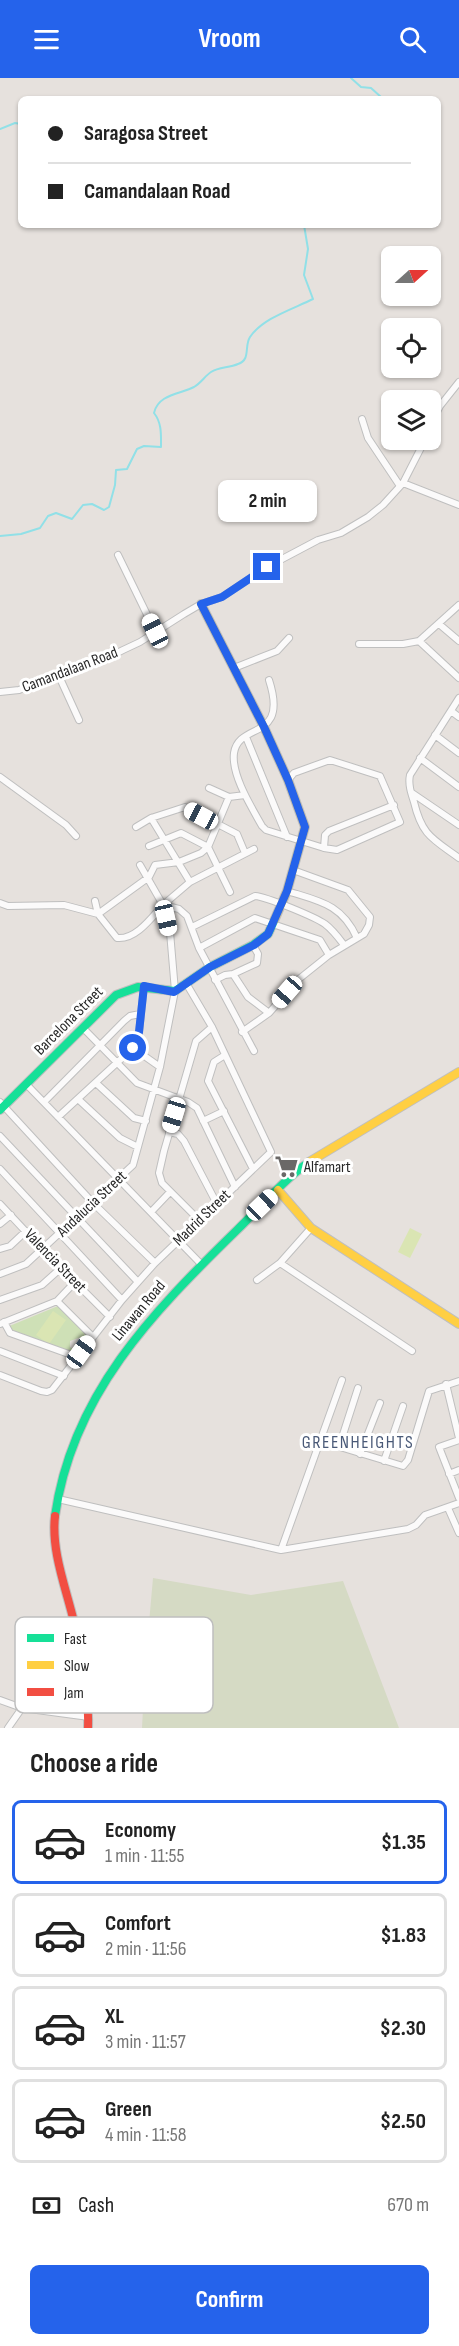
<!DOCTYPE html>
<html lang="en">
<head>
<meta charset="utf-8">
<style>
	body { margin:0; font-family:"Sofia Sans Condensed",sans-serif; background:#f6f6f6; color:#222; height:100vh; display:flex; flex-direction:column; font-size:22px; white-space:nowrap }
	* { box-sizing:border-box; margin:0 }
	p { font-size:20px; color:#767676 }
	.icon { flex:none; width:33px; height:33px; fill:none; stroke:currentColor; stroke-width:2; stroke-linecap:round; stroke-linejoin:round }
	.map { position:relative; height:1650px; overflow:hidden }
	.panel { display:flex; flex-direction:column; background:#fff; flex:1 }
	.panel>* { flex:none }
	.hud { position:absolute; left:18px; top:18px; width:423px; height:132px; border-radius:9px; box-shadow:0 2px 4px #0004; display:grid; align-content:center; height:132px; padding:0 30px; background:#fff }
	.needle { width:39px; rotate:69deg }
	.controls { position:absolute; left:381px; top:168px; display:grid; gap:12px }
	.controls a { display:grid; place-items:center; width:60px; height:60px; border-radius:9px; background:#fff; box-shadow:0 2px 4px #0004; font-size:30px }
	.end { position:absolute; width:27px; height:27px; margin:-14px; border:8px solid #2563eb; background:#fff; box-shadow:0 0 0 3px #fff }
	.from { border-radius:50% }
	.bubble { position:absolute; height:42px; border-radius:9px; background:#fff; box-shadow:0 2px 4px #0004; font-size:20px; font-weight:700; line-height:42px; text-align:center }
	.car { position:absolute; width:18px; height:36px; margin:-18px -9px; border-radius:8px; box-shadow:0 0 4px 2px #0007; background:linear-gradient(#fff 24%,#345 0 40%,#fff 0 76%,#345 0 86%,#fff 0) }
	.hud b { display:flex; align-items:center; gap:21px; height:57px; font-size:22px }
	.hud b+b { border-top:2px solid #e0e0e0 }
	.hud i { width:15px; height:15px; background:#222 }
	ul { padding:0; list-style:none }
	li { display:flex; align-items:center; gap:18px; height:84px; margin:0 12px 9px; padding:0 18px; border:3px solid #e0e0e0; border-radius:9px }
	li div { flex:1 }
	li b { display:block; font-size:22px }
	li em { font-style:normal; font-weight:700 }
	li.on { border-color:#2563eb }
	li>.icon { width:54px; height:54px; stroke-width:1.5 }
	h2 { padding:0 30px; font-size:27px; line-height:72px }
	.pay { display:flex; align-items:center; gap:15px; height:66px; padding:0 30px; font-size:22px }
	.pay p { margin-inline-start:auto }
	.action { display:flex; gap:12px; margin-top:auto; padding:12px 30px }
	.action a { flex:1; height:69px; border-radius:9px; background:#2563eb; color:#fff; font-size:24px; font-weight:700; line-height:69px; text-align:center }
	header { display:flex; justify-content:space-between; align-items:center; height:78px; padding:0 30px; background:#2563eb; color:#fff; font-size:27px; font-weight:700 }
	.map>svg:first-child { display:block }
</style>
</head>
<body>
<header><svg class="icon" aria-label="menu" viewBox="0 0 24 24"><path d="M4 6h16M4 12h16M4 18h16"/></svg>Vroom<svg class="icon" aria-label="search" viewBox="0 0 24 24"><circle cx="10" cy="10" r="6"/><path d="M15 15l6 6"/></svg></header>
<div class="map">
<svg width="459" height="1650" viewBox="0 0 459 1650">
	<rect width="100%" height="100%" fill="#e6e1dd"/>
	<path fill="#cee0b6" d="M58,1228L93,1261L90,1266L81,1259L70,1263V1269L81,1277L15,1256L7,1249Z"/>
	<path fill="#d5dac4" d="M153,1500L251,1517L343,1503L399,1650H142L143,1631L93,1628L91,1609L143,1613Z"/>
	<path fill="#dae5b3" d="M410,1150L422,1156L410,1180L398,1174Z
		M53,1233L66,1242L49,1266L36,1257Z"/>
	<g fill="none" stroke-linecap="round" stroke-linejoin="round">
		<path stroke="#91e0e7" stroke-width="2" d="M351,0L361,9L371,10L381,19L395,21
			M0,51L15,45L21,46
			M0,458L21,456L40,450L48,438L56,435L72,441L83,427L92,426L104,432L109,429L115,407L116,392L127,391L137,371L144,368L161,369C161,357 162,345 154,335C158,316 181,316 194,309C201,305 205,298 211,294C219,289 229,290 238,286C251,282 244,268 250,259C263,240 293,231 313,221L304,197L308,171L304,147"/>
		<defs>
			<path id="street" d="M362,341L368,360L400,408
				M430,348L440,328L459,304
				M403,405L459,427
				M118,477L155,553
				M439,546L459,563
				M419,563L459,600
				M359,566H403L419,563L459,527
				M234,590L277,573L289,560
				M58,596L79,642
				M269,602C289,664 239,643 234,675C231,697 252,730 262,748L266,752L324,770L337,772L400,744L380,698L330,682L294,695L288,702
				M0,614L19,612L58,596L101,583L123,572L140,564L184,536L201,526L222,519L267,489L318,462L341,455L368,439L383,427L403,405L425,362
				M459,620L410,697C408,706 411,715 414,724C422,758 433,761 459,780
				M451,633L459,639
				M435,657L459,675
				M246,659L287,759
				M420,680L459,709
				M0,699L66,747L76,758
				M209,710L229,719
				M412,715L459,747
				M151,740L190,804
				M136,749L151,740L185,729L237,756L245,775
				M149,768L181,755L208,769L230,814
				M324,770L325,757L329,753L394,727
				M287,813C319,823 342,826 357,860
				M95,823L98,836L117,860C136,862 152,839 163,827L179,831L187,838L199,870L254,973
				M0,825L8,828L64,827L98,836L149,799L155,787L179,784L201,775L208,769L229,719L245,717
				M163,827L190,804L254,771
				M192,849L255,818C267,819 315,839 325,846C333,852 338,859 344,867
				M199,870L255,840L320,862L329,877
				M233,896L257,885L258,876L253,867
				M215,902L225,897L233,896L248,919L269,935
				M83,950L137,1005L188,1024L197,1030L235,1109
				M242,954L269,935L299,901L329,877L364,856L369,847L370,839L348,812L293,792
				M133,970L160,989
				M225,977L214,984L208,1003L253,1091
				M96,1005L134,1040L146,1043
				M27,1007L201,1186
				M79,1022L120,1060L138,1069
				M0,1024L93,1125L155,1185
				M44,1024L124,943L130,938L140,936
				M58,1039L133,970L139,955L144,908
				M203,1043L224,1033
				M169,1054L178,1056L184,1063L217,1126
				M0,1058L138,1204
				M0,1091L122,1222
				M0,1126L43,1172L110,1239
				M151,1134L170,1114
				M197,1145V1140L162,1105L159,1095L164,1073L196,963L212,949
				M0,1146L11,1137
				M0,1171L10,1168L26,1153
				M280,1185L412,1273
				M0,1196L26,1186L133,1087L160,989L175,913L170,854L163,827L140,787
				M257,1202L280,1185L311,1150
				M0,1222L42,1207L61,1190
				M57,1223L93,1259
				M4,1244L10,1255L77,1279
				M0,1246L57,1223L75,1204
				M0,1273L64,1298
				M0,1297L41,1313L47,1314L52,1312L122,1222L155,1185L271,1074L212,949L186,905
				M446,1306L459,1360
				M459,1362L439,1369L459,1420
				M320,1363L403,1388L408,1382L429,1313L459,1303
				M339,1369L358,1310
				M360,1376L380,1325
				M384,1383L403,1328
				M449,1396L459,1392
				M58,1421L281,1472L408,1451L416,1447L425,1437L459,1425
				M448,1430L459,1455
				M281,1472L342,1302
				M0,1622L22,1630L89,1639
				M8,1650L22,1630"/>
			<path id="fast" d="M0,1032L116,917L138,909L175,913L210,889L253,867L268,856L274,843
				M55,1438C72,1317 152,1235 236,1153C260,1130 281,1104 309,1084"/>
			<path id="slow" d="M201,526L264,649L288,702L305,749L287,813L274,843
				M309,1084L459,994
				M278,1112L311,1150L459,1246"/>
			<path id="jam" d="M55,1438C51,1473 66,1510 74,1544C84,1579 89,1613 88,1650"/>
		</defs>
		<use href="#street" stroke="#bfbfbf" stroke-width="8"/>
		<use href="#fast" stroke="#bfbfbf" stroke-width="10"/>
		<use href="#slow" stroke="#bfbfbf" stroke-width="10"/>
		<use href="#jam" stroke="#bfbfbf" stroke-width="10"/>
		<use href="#street" stroke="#fbfafa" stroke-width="6"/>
		<use href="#fast" stroke="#16e098" stroke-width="8"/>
		<use href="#slow" stroke="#ffcf43" stroke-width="8"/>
		<use href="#jam" stroke="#f24e42" stroke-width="8"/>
	</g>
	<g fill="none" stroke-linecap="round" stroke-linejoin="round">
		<path stroke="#2563eb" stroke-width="8" d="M133,970L139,954L144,908L174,914L210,889L254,867L268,856L287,813L305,749L288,702L264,649L201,526L222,519L267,489"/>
	</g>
	<defs>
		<symbol id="supermarket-bare" viewBox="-9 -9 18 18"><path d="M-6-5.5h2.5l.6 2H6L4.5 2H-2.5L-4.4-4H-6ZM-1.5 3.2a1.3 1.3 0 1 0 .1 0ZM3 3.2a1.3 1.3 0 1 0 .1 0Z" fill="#6a6867" stroke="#fff" stroke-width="2.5" paint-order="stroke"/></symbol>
	</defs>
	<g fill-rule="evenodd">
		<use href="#supermarket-bare" x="270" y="1072" width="33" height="33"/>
	</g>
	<g text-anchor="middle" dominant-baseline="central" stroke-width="6" stroke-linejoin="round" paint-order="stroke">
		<g font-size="16" fill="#272727" stroke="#fff">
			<text transform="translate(70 592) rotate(-21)">Camandalaan Road</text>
			<text transform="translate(69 943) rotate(-45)">Barcelona Street</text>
			<text transform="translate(92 1126) rotate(-43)">Andalucia Street</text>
			<text transform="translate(202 1140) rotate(-44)">Madrid Street</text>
			<text transform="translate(55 1183) rotate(46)">Valencia Street</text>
			<text transform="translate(139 1233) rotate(-50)">Linawan Road</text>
		</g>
		<g font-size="16" fill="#272727" stroke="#fff" text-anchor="start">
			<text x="304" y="1089">Alfamart</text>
		</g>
		<g font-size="18" letter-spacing="1.5" fill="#495977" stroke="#fff">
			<text x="358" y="1364">GREENHEIGHTS</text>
		</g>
	</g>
	<rect x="15" y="1539" width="198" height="96" rx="9" fill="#fff" stroke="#bebebe" stroke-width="1.5"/>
	<rect x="27" y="1556" width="27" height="8" fill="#16e098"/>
	<rect x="27" y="1583" width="27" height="8" fill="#ffcf43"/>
	<rect x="27" y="1610" width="27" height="8" fill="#f24e42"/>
	<g font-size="16" fill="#272727">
		<text x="64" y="1566">Fast</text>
		<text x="64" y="1593">Slow</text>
		<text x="64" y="1620">Jam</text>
	</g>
</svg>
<div class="controls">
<a><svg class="needle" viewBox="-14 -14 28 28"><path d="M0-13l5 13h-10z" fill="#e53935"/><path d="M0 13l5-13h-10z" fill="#767676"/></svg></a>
<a><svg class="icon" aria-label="locate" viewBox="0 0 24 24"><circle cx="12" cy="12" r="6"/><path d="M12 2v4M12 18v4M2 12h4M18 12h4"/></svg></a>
<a><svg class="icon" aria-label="layers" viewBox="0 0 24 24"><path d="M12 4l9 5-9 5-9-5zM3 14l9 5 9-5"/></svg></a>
</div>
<i class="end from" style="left:133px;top:970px"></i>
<i class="end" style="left:267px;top:489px"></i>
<div class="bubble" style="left:218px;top:402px;width:99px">2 min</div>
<i class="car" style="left:155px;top:553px;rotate:334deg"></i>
<i class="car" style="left:201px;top:738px;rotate:298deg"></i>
<i class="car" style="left:166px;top:840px;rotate:167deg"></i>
<i class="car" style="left:287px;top:914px;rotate:221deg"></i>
<i class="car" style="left:174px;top:1037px;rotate:197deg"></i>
<i class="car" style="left:262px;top:1127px;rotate:46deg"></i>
<i class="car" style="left:81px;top:1274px;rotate:36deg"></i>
<div class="hud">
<b><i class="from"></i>Saragosa Street</b>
<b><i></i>Camandalaan Road</b>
</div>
</div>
<section class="panel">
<h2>Choose a ride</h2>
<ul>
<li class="on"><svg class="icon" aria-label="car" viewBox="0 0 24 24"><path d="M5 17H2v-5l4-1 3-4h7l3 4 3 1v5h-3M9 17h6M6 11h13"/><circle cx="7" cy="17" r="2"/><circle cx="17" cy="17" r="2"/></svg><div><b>Economy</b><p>1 min · 11:55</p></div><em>$1.35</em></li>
<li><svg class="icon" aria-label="car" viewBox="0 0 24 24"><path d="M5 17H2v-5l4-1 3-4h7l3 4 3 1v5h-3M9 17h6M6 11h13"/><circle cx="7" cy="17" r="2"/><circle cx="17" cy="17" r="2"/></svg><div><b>Comfort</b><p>2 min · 11:56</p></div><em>$1.83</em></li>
<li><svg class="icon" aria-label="car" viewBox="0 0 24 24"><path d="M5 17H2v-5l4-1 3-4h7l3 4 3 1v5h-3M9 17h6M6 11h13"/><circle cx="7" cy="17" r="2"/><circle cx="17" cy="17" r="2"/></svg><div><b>XL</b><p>3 min · 11:57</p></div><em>$2.30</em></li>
<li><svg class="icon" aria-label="car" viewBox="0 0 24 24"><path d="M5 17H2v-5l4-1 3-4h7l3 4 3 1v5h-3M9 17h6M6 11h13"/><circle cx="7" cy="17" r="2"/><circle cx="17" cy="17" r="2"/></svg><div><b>Green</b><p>4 min · 11:58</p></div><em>$2.50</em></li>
</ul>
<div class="pay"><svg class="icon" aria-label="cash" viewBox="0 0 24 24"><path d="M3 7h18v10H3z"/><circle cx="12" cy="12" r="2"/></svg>Cash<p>670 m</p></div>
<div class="action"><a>Confirm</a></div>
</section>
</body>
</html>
